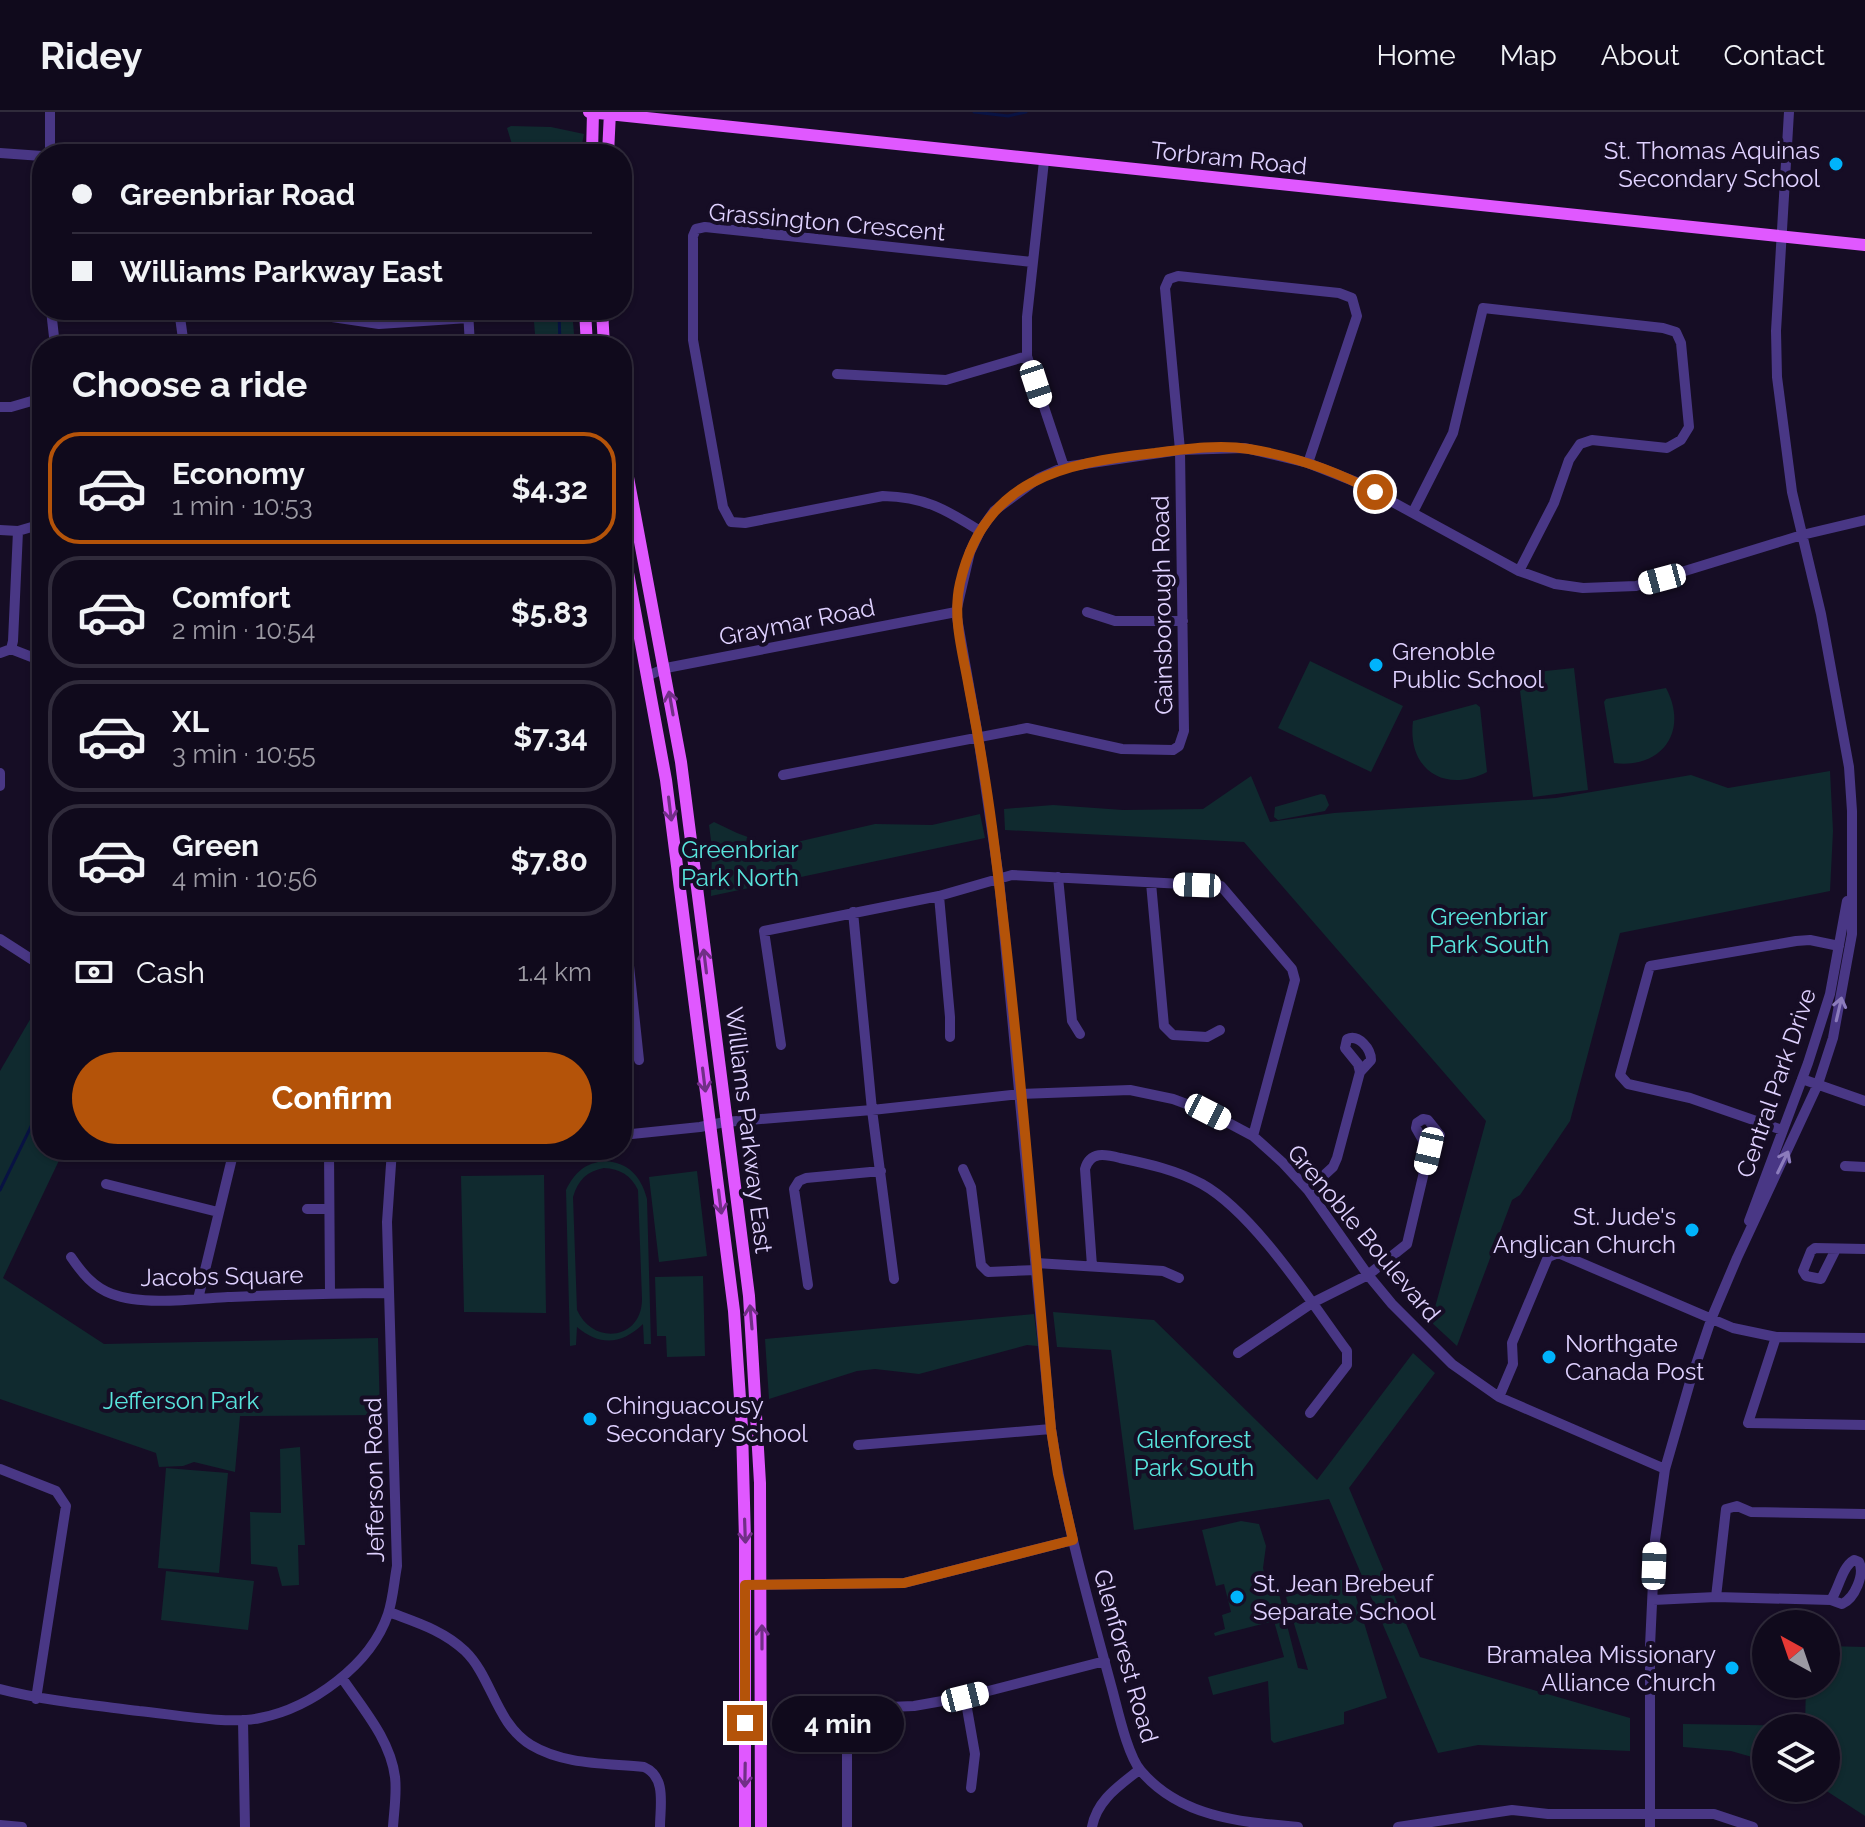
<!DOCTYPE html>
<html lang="en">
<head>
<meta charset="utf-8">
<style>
	body { margin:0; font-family:Raleway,sans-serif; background:#1e1829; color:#f1f3f6; height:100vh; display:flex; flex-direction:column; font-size:30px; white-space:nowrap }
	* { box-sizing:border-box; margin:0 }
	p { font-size:26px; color:#9c9aa3 }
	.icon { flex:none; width:44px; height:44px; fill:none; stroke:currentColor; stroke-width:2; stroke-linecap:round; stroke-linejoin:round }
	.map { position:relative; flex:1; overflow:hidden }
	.side { position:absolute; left:32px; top:224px; width:600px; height:824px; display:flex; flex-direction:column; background:#100a1c; border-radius:32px; box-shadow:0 2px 6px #0004,0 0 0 2px #302b3b }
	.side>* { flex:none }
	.guide { position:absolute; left:32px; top:32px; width:600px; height:176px; border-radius:32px; box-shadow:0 2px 6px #0004,0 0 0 2px #302b3b; display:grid; align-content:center; height:176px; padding:0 40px; background:#100a1c }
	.needle { width:52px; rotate:320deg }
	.tools { position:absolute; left:1752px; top:1498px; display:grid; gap:16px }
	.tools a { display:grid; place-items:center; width:88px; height:88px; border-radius:50%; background:#100a1c; box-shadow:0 2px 6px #0004,0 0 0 2px #302b3b; font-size:40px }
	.end { position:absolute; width:36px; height:36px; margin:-18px; border:10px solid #b45309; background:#fff; box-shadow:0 0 0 4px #fff }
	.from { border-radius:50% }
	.bubble { position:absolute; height:56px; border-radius:28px; background:#100a1c; box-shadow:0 2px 6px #0004,0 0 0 2px #302b3b; font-size:26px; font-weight:700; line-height:56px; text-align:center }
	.car { position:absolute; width:24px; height:48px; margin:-24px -12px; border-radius:10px; box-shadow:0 0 6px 2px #0007; background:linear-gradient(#fff 24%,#345 0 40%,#fff 0 76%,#345 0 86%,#fff 0) }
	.guide b { display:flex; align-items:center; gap:28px; height:76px; font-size:30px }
	.guide b+b { border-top:2px solid #302b3b }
	.guide i { width:20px; height:20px; background:#f1f3f6 }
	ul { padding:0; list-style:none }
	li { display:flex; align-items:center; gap:24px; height:112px; margin:0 16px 12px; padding:0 24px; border:4px solid #302b3b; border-radius:32px }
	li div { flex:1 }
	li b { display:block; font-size:30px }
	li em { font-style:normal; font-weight:700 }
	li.active { border-color:#b45309 }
	li>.icon { width:72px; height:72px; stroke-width:1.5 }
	h2 { padding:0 40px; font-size:36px; line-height:96px }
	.pay { display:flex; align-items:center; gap:20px; height:88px; padding:0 40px; font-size:30px }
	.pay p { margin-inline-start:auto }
	.primary-button { display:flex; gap:16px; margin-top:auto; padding:16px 40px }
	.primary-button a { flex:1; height:92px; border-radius:48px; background:#b45309; color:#fff; font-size:32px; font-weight:700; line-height:92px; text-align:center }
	header { display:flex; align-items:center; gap:48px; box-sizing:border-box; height:112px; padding:0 40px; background:#100a1c; border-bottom:2px solid #302b3b }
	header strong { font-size:38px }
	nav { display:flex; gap:44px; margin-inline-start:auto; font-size:28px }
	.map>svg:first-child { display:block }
</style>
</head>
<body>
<header>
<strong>Ridey</strong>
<nav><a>Home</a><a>Map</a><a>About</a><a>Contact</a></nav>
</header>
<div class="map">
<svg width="1865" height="1715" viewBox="0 0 1865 1715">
	<rect width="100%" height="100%" fill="#160d25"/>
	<path fill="#102a2f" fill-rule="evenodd" d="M511,14L551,15L584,22L580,42H515L507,16Z
		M533,198H572L575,234H536Z
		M1310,549L1403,594L1371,660L1278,616Z
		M1574,556L1588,678L1533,685L1518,562Z
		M1666,576C1689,619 1662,657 1614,651L1604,590L1606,587Z
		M1476,592L1480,595L1487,660C1444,682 1407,657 1413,609Z
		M1830,659L1833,719L1830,779L1620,821L1570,1009L1520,1083L1512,1088L1457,1234L1431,1210L1486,1009L1244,730L1005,718L1004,697L1053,693L1123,698L1203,697L1251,664L1270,710L1334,701L1556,686L1691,663L1728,676Z
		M1321,682L1325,683L1329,693L1325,699L1278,708L1274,705L1275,695Z
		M980,702L985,726L711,784L712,736L709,713L714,710L737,721L775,735L875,712L932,713Z
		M42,887V1038H64L3,1166L104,1232L378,1226L380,1303L240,1304L235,1360L194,1350L183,1354L159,1355L156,1341L0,1287V959Z
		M605,1049C629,1051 641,1064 647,1087L651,1232H644L643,1212C621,1233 600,1234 577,1215L576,1233L570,1234L566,1078C575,1060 585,1051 605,1049ZM604,1056C620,1057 631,1063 638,1078L642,1187C642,1228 593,1234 577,1198L573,1085C578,1068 587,1059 604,1056Z
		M697,1059L707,1144L659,1150L649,1065Z
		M544,1063L546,1201L464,1200L461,1064Z
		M703,1164L705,1244L667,1245L666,1224H657L655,1165Z
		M1053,1200L1154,1208L1317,1368L1413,1241L1435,1261L1349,1376L1420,1545L1630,1606V1639L1478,1633L1438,1641L1329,1387L1134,1418L1111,1238L1057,1235Z
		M1034,1202L1038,1234L1027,1233L919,1262L875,1257L857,1259L769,1287L765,1227Z
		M300,1335L305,1433H298L299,1473L282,1474L277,1455L251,1452L250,1400L281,1401L280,1337Z
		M166,1356L228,1361L219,1461L158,1456Z
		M1241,1409L1259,1412L1266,1434L1263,1456L1270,1484L1279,1482L1298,1556L1308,1558L1286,1485L1350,1465L1387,1586L1344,1600V1612L1274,1631L1271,1628L1268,1569L1213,1583L1208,1565L1284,1545L1274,1509L1215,1524L1214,1521L1225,1517L1222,1503L1231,1500L1224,1472L1216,1474L1202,1418Z
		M166,1459L254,1469L248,1518L161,1508Z
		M1826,1534L1865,1535V1704L1822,1676H1826V1616H1766V1649L1731,1639L1683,1635V1612L1805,1614L1806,1572H1826Z"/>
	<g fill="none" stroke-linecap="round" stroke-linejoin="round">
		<path stroke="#081243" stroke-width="3" d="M974,0L1008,4L1026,0
			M565,42L572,32
			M559,198L560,234
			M0,1078L42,992"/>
		<path stroke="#493785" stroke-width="10" d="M0,41L42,44
			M50,42V0
			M1044,49L1027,205V244L1064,355
			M51,198L55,234
			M179,198L184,234
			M468,198L470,234
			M312,202L379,212L468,206
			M837,262L946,268L1027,244
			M0,295H11L42,286
			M1413,400L1453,321L1483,196L1663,216L1676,220L1681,231L1689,315L1681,328L1667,336L1592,328L1580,332L1569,348L1554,391L1519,459
			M0,418L18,419L42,412
			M980,419C945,397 925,385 883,384L745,411L731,410L723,395L693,228V124L696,117L705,115L1032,150
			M1087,500L1115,509H1183
			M11,537L42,549
			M0,541L11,537L13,529L18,419
			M647,564L666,556L956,500
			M0,661V674
			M783,663L1027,616L1122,637L1173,638L1179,634L1184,619L1180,338L1165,176L1169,167L1178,164L1339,181L1352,186L1357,204L1308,351
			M1058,765L1072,909L1080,922
			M1151,771L1164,914L1173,923L1207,925L1220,918
			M939,784L950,905V925
			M853,800L872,998L894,1167
			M622,812L625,816L639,948
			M0,827L42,854
			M781,933L764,819L939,784L1012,763L1221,774L1292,857L1295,868L1253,1024
			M1802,967L1865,989
			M1782,1018L1690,986L1628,972L1620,963L1650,854L1796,829L1810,828L1839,834
			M622,1023L700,1015L725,1010L872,998L1020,982L1130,978L1173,987L1208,1000L1253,1024L1283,1051L1308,1078L1368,1163L1392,1192L1452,1252L1499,1285L1665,1357
			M329,1038L330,1181
			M1845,1054L1865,1055
			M963,1057L971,1075L981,1153L988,1160L1037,1158
			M106,1072L218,1100
			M1308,1078L1333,1055L1337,1046L1360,960L1371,948C1371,937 1359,922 1347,927L1345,936L1358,952L1360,960
			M307,1097H328
			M1749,1109L1808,951L1830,882L1847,789
			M1836,1137L1821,1167L1806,1164L1803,1159L1811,1139L1815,1136L1865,1137
			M71,1145C82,1161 93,1175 112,1182C143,1194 195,1187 228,1185C282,1183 335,1181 389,1181
			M1036,1151L1163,1159L1179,1166
			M1092,1154L1085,1057C1090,1039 1105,1042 1120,1046C1149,1052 1176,1058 1202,1072C1254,1101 1311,1190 1347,1239V1253L1310,1301
			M808,1173L794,1077L799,1069L806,1066L881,1059
			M198,1187L234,1038
			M1776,1225L1748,1311L1865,1313
			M1238,1241L1312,1191L1368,1163L1407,1132L1429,1039L1440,1023L1428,1008L1423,1007L1417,1011L1416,1016L1429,1039
			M1499,1285L1513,1252L1512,1231L1548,1145L1558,1141L1733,1216L1776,1225L1865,1226
			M858,1333L1051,1317
			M0,1357L56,1379L66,1394L36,1587
			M745,1473L904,1471L1073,1428
			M1716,1485L1726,1397L1737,1394L1751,1400L1865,1402
			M1653,1488L1716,1485L1831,1488L1842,1492C1855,1486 1865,1462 1859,1450L1854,1448C1842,1455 1839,1476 1831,1488
			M389,1500C415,1510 443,1518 465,1539C492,1565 496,1612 531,1633C564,1653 606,1651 644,1655C667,1665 660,1694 660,1715
			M342,1566C363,1597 390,1627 395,1665C397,1681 394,1699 393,1715
			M0,1577C46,1589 92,1593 139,1599C172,1602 228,1613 260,1606C311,1596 371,1553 388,1502C393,1487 394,1470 397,1454L387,1110L392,1038
			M965,1585L975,1642L971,1676
			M243,1608L245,1715
			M0,1713L22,1715
			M847,1715V1615L852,1602L863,1596L914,1594L965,1585L1105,1549
			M1092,1715C1097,1688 1119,1674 1139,1658
			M1298,1715C1242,1710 1181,1706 1141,1659C1127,1643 1117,1594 1111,1573C1088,1488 1064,1404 1051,1317L999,767L978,624L956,500L970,440L980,419L994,399L1039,366L1064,355L1180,338L1245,336L1308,351L1356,370L1519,459L1555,472L1583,476L1636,474L1802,423L1865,408
			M1398,1715L1512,1698L1548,1702H1714L1753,1715
			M1650,1715V1534L1655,1428L1665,1357L1690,1270L1712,1205L1737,1146L1818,972L1833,926L1852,822V699L1849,655L1821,502L1792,380L1777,265L1776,219L1789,0"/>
		<path stroke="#e058ff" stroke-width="12" d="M589,0L1865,133
			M592,42L593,0
			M608,42L610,0
			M585,198L587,234
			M602,198L604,234
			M622,333L681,650L749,1184L760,1371L761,1715
			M622,428L666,668L734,1199L742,1316L745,1428V1715"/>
	</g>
	<defs><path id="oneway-shaft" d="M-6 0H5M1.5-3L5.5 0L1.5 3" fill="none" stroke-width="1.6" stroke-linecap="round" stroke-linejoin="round" transform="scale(2)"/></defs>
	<g stroke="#712f87">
		<use href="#oneway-shaft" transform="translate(671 591) rotate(-100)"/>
		<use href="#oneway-shaft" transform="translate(670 697) rotate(83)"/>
		<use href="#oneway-shaft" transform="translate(705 849) rotate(-97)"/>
		<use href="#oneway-shaft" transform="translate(704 968) rotate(83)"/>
		<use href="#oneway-shaft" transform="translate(720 1090) rotate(83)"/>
		<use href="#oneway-shaft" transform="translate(751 1205) rotate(-95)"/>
		<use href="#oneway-shaft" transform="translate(745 1419) rotate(88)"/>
		<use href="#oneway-shaft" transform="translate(762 1525) rotate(-90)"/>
		<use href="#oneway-shaft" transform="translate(745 1663) rotate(91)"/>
	</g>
	<g stroke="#8c7cbc">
		<use href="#oneway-shaft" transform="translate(1839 897) rotate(-77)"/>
		<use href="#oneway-shaft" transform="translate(1783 1050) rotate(-64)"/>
	</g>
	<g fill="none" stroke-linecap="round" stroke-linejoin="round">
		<path stroke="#b45309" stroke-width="10" d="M745,1611V1473L904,1471L1073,1428L1058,1362L1051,1317C1033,1116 1018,915 992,715C986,669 978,623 969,576C963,541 952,506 960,471C984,367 1062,351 1155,341C1185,337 1219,332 1249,337C1292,344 1336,359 1375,380"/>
	</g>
	<g fill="#00b3fc" stroke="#160d25" stroke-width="3">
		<circle cx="1836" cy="52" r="8"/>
		<circle cx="1376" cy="553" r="8"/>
		<circle cx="1692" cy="1118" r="8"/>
		<circle cx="1549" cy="1245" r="8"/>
		<circle cx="590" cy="1307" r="8"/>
		<circle cx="1237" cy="1485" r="8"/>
		<circle cx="1732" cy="1556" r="8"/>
	</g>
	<g text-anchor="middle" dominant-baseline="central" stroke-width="8" stroke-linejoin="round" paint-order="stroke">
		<g font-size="24" fill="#dfd1ff" stroke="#160d25" text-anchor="start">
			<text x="1820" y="38" text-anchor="end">St. Thomas Aquinas<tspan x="1820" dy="28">Secondary School</tspan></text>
			<text x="1392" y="539">Grenoble<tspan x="1392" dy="28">Public School</tspan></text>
			<text x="1676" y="1104" text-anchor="end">St. Jude's<tspan x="1676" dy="28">Anglican Church</tspan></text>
			<text x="1565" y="1231">Northgate<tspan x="1565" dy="28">Canada Post</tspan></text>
			<text x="606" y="1293">Chinguacousy<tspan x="606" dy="28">Secondary School</tspan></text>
			<text x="1253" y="1471">St. Jean Brebeuf<tspan x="1253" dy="28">Separate School</tspan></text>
			<text x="1716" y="1542" text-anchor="end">Bramalea Missionary<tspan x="1716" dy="28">Alliance Church</tspan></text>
		</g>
		<g font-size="24" fill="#dfd1ff" stroke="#160d25">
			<text transform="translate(1229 46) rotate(6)">Torbram Road</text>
			<text transform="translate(827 110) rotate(5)">Grassington Crescent</text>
			<text transform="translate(1162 493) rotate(-91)">Gainsborough Road</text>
			<text transform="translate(797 510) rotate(-11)">Graymar Road</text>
			<text transform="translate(1776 971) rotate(-71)">Central Park Drive</text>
			<text transform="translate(749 1018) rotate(83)">Williams Parkway East</text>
			<text transform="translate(1364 1121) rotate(50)">Grenoble Boulevard</text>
			<text transform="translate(222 1164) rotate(-1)">Jacobs Square</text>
			<text transform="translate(374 1368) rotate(-91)">Jefferson Road</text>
			<text transform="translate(1126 1544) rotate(74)">Glenforest Road</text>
		</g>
		<g font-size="24" fill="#58e4dc" stroke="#160d25">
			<text x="740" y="737">Greenbriar<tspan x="740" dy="28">Park North</tspan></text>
			<text x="1489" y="804">Greenbriar<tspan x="1489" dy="28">Park South</tspan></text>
			<text x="181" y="1288">Jefferson Park</text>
			<text x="1194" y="1327">Glenforest<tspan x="1194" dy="28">Park South</tspan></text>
		</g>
	</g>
</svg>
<div class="tools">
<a><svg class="needle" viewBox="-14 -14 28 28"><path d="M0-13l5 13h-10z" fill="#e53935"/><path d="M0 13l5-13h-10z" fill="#9c9aa3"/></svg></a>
<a><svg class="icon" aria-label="layers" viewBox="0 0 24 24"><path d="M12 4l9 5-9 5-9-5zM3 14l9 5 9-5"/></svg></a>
</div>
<i class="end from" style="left:1375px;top:380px"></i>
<i class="end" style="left:745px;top:1611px"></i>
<div class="bubble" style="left:772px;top:1584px;width:132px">4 min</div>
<i class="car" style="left:1036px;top:272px;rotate:162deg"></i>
<i class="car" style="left:1662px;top:467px;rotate:255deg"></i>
<i class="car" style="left:1197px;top:773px;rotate:272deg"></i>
<i class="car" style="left:1208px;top:1000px;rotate:117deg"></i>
<i class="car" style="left:1429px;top:1039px;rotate:193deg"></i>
<i class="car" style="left:1654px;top:1454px;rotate:2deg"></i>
<i class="car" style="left:965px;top:1585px;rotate:76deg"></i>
<div class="guide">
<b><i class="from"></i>Greenbriar Road</b>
<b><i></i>Williams Parkway East</b>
</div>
<section class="side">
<h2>Choose a ride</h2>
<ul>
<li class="active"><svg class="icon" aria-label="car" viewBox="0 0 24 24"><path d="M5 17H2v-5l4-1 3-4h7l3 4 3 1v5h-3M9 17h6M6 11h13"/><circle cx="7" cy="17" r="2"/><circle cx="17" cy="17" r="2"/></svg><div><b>Economy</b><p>1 min · 10:53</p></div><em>$4.32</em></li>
<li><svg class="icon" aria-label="car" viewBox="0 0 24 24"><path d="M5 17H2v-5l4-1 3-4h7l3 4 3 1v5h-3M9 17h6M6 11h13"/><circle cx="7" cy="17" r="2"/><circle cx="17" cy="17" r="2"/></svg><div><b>Comfort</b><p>2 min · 10:54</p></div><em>$5.83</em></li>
<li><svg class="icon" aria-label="car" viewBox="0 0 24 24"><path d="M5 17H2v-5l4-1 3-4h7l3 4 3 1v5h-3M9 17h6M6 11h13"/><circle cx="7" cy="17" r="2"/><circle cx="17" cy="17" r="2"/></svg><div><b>XL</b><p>3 min · 10:55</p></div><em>$7.34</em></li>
<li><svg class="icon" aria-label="car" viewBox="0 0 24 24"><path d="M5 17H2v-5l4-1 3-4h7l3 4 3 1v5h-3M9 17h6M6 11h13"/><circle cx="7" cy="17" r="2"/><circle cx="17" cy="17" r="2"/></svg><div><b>Green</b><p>4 min · 10:56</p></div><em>$7.80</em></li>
</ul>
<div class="pay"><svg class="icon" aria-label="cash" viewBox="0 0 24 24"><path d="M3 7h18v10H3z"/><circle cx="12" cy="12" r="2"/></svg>Cash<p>1.4 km</p></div>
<div class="primary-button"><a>Confirm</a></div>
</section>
</div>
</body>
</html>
